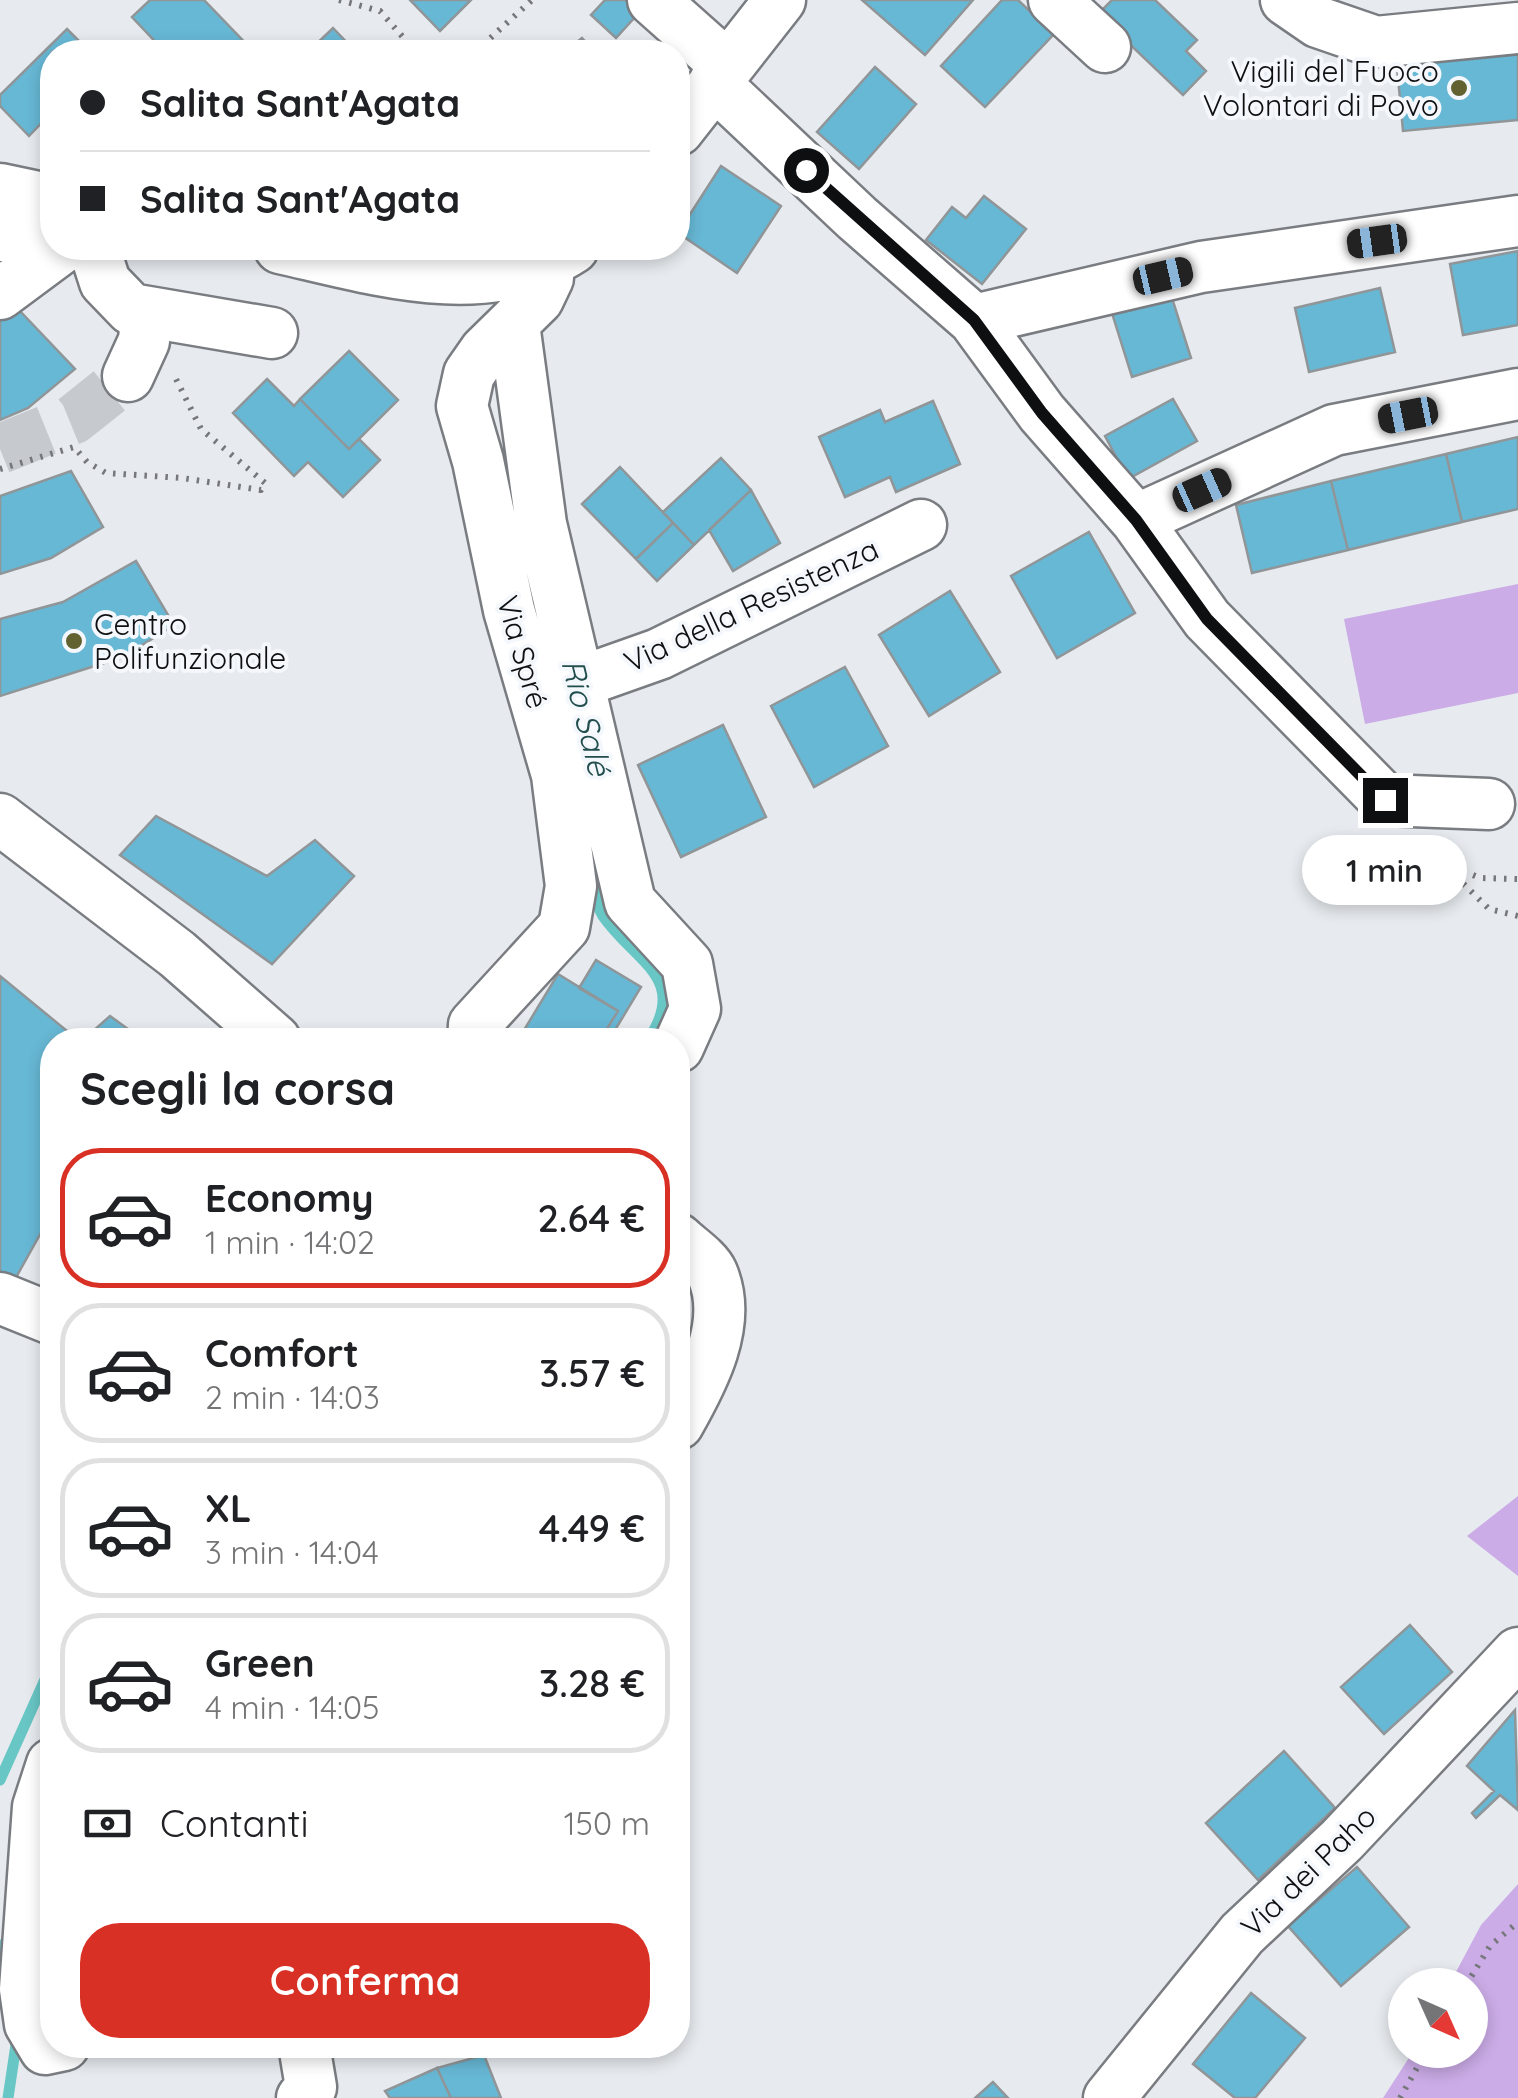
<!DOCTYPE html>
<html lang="it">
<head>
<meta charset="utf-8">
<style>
	body { margin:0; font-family:Quicksand,sans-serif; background:#f6f6f6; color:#202124; height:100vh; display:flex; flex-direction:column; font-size:38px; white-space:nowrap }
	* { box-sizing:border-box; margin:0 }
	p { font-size:32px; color:#757577 }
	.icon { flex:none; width:55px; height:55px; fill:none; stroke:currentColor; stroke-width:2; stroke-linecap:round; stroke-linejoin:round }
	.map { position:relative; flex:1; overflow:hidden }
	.drawer { position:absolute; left:40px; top:1028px; width:650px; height:1030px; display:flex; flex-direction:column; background:#fff; border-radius:40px; box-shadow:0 5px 15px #0003 }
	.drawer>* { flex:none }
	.banner { position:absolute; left:40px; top:40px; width:650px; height:220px; border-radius:40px; box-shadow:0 5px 15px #0003; display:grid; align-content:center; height:220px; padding:0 40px; background:#fff }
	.needle { width:65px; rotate:135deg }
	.buttons { position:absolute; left:1388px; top:1968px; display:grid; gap:20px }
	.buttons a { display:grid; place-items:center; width:100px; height:100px; border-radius:50%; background:#fff; box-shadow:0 5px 15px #0003; font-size:50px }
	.end { position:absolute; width:45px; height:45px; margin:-22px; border:12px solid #0e0f11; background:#fff; box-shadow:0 0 0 5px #fff }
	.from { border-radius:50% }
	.bubble { position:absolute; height:70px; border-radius:35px; background:#fff; box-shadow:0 5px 15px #0003; font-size:32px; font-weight:600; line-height:70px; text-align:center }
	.car { position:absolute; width:30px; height:60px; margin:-30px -15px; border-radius:12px; box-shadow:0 0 8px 2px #0007; background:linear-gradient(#222 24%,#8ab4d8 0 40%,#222 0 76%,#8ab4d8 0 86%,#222 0) }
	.banner b { display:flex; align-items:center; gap:35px; height:95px; font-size:38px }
	.banner b+b { border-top:2px solid #e0e0e0 }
	.banner i { width:25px; height:25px; background:#202124 }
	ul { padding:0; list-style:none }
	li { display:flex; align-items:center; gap:30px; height:140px; margin:0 20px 15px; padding:0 20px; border:5px solid #e0e0e0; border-radius:40px }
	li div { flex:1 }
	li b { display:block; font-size:38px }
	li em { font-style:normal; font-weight:600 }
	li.on { border-color:#d93025 }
	li>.icon { width:90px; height:90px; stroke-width:1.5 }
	h2 { padding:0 40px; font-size:45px; line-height:120px }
	.pay { display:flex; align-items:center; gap:25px; height:110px; padding:0 40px; font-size:38px }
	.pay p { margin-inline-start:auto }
	.action { display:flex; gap:20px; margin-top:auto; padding:20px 40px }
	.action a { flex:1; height:115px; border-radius:40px; background:#d93025; color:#fff; font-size:40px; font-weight:600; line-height:115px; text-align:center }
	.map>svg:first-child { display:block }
</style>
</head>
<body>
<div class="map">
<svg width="1518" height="2098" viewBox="0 0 1518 2098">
	<rect width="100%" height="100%" fill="#e7ebef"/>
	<path fill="#cbace7" d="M1518,584V693L1365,724L1344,619Z
		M1518,1496V1576L1467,1536Z
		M1518,1884V2098H1383L1414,2050H1470V1985H1449L1481,1925Z"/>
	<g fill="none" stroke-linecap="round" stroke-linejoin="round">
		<path stroke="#68c6c5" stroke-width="11" d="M592,879C595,891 596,906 603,916C635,962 690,978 648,1040
			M0,1780L52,1664
			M0,1945L5,1971
			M8,2098L17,2038"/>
	</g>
	<path fill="#67b8d5" stroke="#909598" stroke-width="2.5" d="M150,0H204L254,52H165L132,17Z
		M410,0H471L440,31Z
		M605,0H642L647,4L616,38L591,15Z
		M862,0H973L925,55Z
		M1002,0H1018L1054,34L985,107L941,66Z
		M1112,0H1155L1197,40L1186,51L1206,71L1183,95L1098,14Z
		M333,28L356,52H308Z
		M67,29L90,52H52V112L29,136L0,106V95Z
		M582,38L595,52H565Z
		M1518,44V120L1403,131L1396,56Z
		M875,67L916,104L859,169L817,132Z
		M721,166L781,206L737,273L678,233Z
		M984,196L1026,229L982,284L926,240L952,207L966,218Z
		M1518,251V325L1463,335L1450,264Z
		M1380,288L1395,352L1309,372L1295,308Z
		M1171,295L1191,358L1132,377L1112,313Z
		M19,310L75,369L28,408L0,420V319Z
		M349,351L398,400L349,449L300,399Z
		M267,379L294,406L300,399L349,449L359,439L380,460L343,497L308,462L294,476L233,413Z
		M1173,399L1197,441L1128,479L1105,436Z
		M933,401L960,464L896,492L890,477L845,497L819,437L880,410L885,422Z
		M1518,437V509L1462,522L1446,454Z
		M1446,454L1462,522L1348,550L1331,481Z
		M721,458L751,490L694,545L663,512Z
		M620,467L673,523L636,559L582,504Z
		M71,471L103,527L51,558L0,574V496Z
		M1331,481L1348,550L1252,573L1236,505Z
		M751,490L780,543L733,571L709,530Z
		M673,523L694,545L657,581L636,559Z
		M1089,532L1135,613L1057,658L1011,576Z
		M136,561L174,625L123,657L0,696V619L63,602Z
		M950,591L1000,672L929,716L879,635Z
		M845,667L888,746L814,787L771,706Z
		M723,725L766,817L681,857L638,765Z
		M156,816L267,876L315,840L354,876L272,964L120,855Z
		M596,960L641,987L609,1040H600L618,1011L579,988Z
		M558,974L618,1011L600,1040H518Z
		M0,976L78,1040H52V1213L14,1281L0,1274Z
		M110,1016L143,1040H83Z
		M1410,1625L1452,1672L1384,1734L1341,1687Z
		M1515,1710L1518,1810L1500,1795L1476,1818L1472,1813L1494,1791L1467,1766Z
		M1284,1751L1335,1808L1258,1880L1206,1823Z
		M1357,1867L1409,1927L1341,1986L1288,1926Z
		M1251,1993L1305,2038L1255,2098H1235L1193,2064Z
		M484,2055L501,2098H451L437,2068Z
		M437,2068L451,2098H390L385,2091Z
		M993,2082L1008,2098H975Z"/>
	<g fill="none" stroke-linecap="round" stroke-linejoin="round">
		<path stroke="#c6cace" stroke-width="50" stroke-dasharray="50 25" stroke-linecap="butt" d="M0,449L74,419L128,376"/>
		<defs>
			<path id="minor" d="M653,0L727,66
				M1054,0L1105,47
				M1286,0L1318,22L1376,42L1518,28
				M714,83L857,218L974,320L1042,413L1136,520L1207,619L1385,800L1489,804
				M678,130L780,0
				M0,189L52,200
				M0,236L29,234L52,222
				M94,248L105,282L131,309L272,333
				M280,248C373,269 486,305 573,248
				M0,294L62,248
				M974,320L1201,267L1518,221
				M514,324L541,524L630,902L687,964L695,1009L678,1047
				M128,376L144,341L146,314
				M1136,520L1334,430L1518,394
				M580,682L659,654L921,525
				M0,819L177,954L275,1040
				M473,1040L474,1025L564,927L571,886L557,775L509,610L478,461L462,406L469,374L485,351L538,299L548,278V262
				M678,1239C688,1249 706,1260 712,1273C734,1323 702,1382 678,1424
				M0,1298L52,1319
				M52,1764L38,1807L25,1989L30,2024L45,2049L64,2045
				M302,2098L311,2087L304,2045
				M1109,2098L1242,1934L1342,1840L1518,1653"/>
		</defs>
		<use href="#minor" stroke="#797c80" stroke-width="55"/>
		<path stroke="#75777a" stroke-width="6" stroke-dasharray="2.5 8" stroke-linecap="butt" d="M339,0L380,11L416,52
			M475,52L532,0
			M0,469L74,447L87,462L106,473L182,478L261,490L265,483L201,429L176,379
			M1426,847L1489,909L1518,916
			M1444,863L1480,878L1518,879
			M1466,1985L1490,1946L1518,1922
			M1400,2098L1427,2050"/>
		<use href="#minor" stroke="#fff" stroke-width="50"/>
	</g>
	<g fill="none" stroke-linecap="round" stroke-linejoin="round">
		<path stroke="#0e0f11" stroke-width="12" d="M806,170L974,320L1042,413L1136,520L1207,619L1385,800"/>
	</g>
	<g fill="#61622f" stroke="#f4f8fc" stroke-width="4">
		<circle cx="1459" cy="88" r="10"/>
		<circle cx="74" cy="641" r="10"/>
	</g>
	<g text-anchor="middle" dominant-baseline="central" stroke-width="8" stroke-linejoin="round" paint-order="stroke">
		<g font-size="30" fill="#0e0f11" stroke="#f4f8fc" text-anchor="end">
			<text x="1439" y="71">Vigili del Fuoco<tspan x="1439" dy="34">Volontari di Povo</tspan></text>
			<text x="94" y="624" text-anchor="start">Centro<tspan x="94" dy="34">Polifunzionale</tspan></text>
		</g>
		<g font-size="30" fill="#0e0f11" stroke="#f4f8fc">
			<text transform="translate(751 605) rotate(-25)">Via della Resistenza</text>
			<text transform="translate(523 652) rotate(74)">Via Spré</text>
			<text transform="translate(1308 1871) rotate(-44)">Via dei Paho</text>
		</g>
		<g font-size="32" font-style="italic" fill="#234e4e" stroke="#f4f8fc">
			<text transform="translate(587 717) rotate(76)">Rio Salé</text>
		</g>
	</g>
</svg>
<div class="buttons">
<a><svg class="needle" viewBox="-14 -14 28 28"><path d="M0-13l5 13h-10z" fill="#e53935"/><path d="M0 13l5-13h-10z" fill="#757577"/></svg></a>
</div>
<i class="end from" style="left:806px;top:170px"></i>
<i class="end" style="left:1385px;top:800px"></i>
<div class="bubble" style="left:1302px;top:835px;width:165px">1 min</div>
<i class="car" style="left:1377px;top:241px;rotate:262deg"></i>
<i class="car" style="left:1163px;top:276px;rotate:77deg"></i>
<i class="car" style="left:1408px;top:415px;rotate:259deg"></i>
<i class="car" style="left:1202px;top:490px;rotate:66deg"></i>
<div class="banner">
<b><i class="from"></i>Salita Sant'Agata</b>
<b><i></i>Salita Sant'Agata</b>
</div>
<section class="drawer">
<h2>Scegli la corsa</h2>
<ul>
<li class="on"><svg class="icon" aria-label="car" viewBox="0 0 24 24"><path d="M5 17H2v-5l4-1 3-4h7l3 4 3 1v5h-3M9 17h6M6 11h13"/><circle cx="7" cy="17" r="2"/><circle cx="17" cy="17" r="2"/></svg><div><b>Economy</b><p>1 min · 14:02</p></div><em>2.64 €</em></li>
<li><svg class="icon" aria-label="car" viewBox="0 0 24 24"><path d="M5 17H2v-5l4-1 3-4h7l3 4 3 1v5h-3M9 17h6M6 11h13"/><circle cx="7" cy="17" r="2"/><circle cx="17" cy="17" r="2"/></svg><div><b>Comfort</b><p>2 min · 14:03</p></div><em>3.57 €</em></li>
<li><svg class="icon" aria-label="car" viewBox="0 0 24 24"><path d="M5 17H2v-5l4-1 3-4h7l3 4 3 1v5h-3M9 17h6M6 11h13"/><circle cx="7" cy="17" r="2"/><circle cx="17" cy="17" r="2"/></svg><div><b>XL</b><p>3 min · 14:04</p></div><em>4.49 €</em></li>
<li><svg class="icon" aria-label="car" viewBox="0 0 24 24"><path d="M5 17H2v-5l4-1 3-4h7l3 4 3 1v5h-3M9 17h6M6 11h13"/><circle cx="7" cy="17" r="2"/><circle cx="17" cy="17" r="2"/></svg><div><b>Green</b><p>4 min · 14:05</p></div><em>3.28 €</em></li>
</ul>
<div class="pay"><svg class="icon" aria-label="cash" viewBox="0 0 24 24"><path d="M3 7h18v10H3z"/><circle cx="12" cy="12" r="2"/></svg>Contanti<p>150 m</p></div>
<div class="action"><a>Conferma</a></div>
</section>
</div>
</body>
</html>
